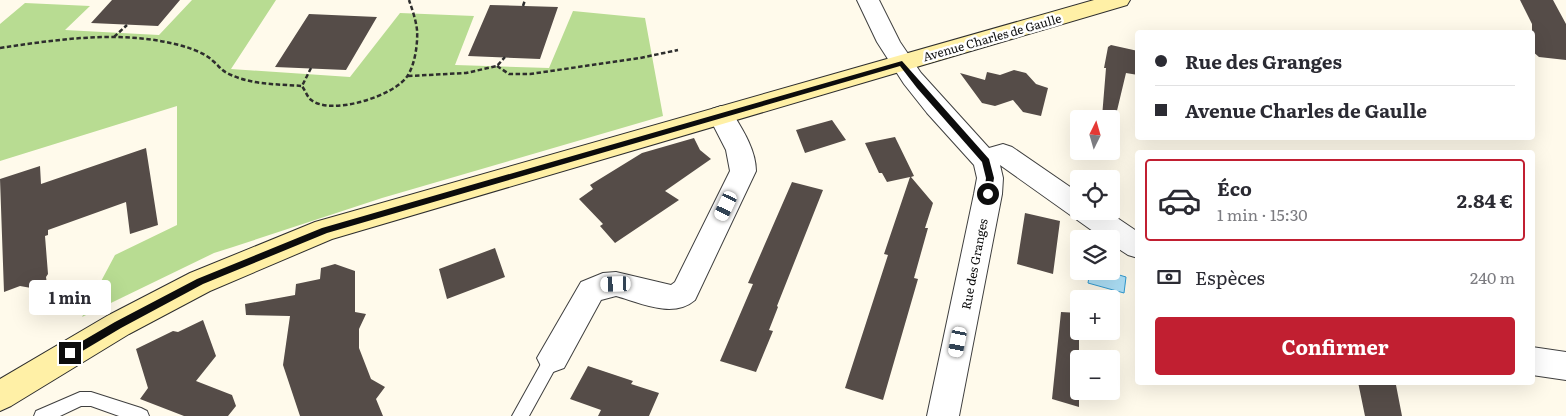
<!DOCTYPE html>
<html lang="fr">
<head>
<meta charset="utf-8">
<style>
	body { margin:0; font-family:Literata,serif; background:#f7f7f7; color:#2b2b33; height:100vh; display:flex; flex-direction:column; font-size:19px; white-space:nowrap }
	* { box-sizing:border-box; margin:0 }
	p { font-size:16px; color:#7c7c81 }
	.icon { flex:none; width:28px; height:28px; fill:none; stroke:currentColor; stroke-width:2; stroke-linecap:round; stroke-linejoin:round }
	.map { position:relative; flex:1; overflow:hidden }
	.sheet { position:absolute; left:1135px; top:150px; width:400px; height:235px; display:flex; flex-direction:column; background:#fff; border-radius:5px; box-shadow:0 5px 20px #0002 }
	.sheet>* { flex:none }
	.hud { position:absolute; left:1135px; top:30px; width:400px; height:110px; border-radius:5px; box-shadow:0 5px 20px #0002; display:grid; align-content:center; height:110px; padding:0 20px; background:#fff }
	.needle { width:32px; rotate:5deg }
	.fabs { position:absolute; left:1070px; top:110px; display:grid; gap:10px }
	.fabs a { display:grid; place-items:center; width:50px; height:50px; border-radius:5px; background:#fff; box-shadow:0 5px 20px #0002; font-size:25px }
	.end { position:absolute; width:22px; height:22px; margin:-11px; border:6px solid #0c0c0c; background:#fff; box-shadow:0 0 0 2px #fff }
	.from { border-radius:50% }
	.bubble { position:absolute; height:35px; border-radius:5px; background:#fff; box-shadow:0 5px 20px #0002; font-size:16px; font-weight:700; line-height:35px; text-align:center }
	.car { position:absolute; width:15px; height:30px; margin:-15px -8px; border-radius:6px; box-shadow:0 0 4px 1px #0007; background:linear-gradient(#fff 24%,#345 0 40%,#fff 0 76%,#345 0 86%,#fff 0) }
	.hud b { display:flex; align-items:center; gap:18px; height:48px; font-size:19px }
	.hud b+b { border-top:1px solid #e1e1e2 }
	.hud i { width:12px; height:12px; background:#2b2b33 }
	ul { padding:9px 0 0; list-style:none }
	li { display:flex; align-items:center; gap:15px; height:82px; margin:0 10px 8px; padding:0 10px; border:2px solid transparent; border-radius:5px }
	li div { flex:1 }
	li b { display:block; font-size:19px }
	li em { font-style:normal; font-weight:700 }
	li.current { border-color:#c11f31 }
	li>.icon { width:45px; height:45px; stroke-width:1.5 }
	.pay { display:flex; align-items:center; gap:12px; height:55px; padding:0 20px; font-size:19px }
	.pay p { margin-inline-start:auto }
	.action { display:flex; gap:10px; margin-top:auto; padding:10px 20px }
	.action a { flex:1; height:58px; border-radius:5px; background:#c11f31; color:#fff; font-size:20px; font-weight:700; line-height:58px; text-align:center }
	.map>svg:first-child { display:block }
</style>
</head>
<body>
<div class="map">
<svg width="1566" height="416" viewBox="0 0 1566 416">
	<rect width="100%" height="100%" fill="#fffaeb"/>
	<path fill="#b8dc92" d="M192,0H276L231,69L350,77L400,13L474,16L455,65L549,68L573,11L645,18L663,116L382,198L233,247L214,253L82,317L115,255L177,225V106L0,161V24L25,3L90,6L65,30L159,35Z"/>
	<path fill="#aee1f8" stroke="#329cd2" d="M1090,271H1106L1126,277L1124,293L1088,283Z"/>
	<path fill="#554c48" d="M112,0H180L158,26L91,23Z
		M1520,0H1553L1566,24V60L1539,57L1532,51V24Z
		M490,5L558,7L540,59L468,56Z
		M309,14L377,17L346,70L275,67Z
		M1111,45L1138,51V75L1126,73L1115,119L1102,117L1106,68H1104L1108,47Z
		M1014,70L1026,73L1036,84L1048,88L1041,116L1023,112L1013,100L995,106L982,103L960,73L985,80L987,72L1000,75Z
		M832,120L846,140L805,153L796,130Z
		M895,137L914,176L911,177L933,203L925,228H928L914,278L918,279L883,400L845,388L888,255L884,254L910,177L887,182L882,173H879L865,143Z
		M694,138L700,150L711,159L665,191L679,200L615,243L600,226L603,224L579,199L593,189L590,185L642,153Z
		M146,148L158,225L130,234L126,202L48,230V235L45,236L48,274L46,277L48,291L20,286L4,292L0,179L40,166L41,184Z
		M792,182L823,190L777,306L778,307L769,330L773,331L756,372L720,361L753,284L748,283Z
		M1025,213L1060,221L1053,274L1017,264Z
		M495,248L505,277L447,299L439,269Z
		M335,264L355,271V312L366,314L359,329V348L371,379L385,387L376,399L383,416H300L283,365L290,316L246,315L245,304L295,295L296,284L320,279L321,268Z
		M1061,312L1079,313V407L1052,399Z
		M203,320L216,356L196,381L232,395L236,406L228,416H184L140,399L148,388L136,349L173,331L178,332Z
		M588,366L633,381L631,384L659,393L649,416H598L601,410L570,399Z
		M1358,382H1383L1396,385L1402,416H1365Z"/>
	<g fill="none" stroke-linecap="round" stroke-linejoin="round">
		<defs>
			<path id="lane" d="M553,351L559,353L561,358L529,416H512L547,353Z
				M80,392H91L141,408L147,411L149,416H119L91,406H81L60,416H34L36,411Z"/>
			<path id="street" d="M857,0H879L900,42L921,73L989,148L1003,144L1012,147L1079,193V211H1107L1138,232V258L1128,255L1111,244V239H1104L1000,165L1003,178L1002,194L959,416H927L974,194L977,178L974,165L927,113L904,84L877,42Z
				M721,106L730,109C741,127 756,149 756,171L695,300C673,319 641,303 616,296L601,300L564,368L553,372L542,368L537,358L581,282L603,273L616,272L671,285L675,282L730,171L726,150L708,115L712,109Z
				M1532,347L1566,352V380L1532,375Z"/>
			<path id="secondary" d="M1094,0H1130L1127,5L332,239L210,291L129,334L11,406L0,411V379L107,316L190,273L315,222Z"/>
		</defs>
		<use href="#lane" stroke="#3f3f3f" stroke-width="2"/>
		<use href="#street" stroke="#3f3f3f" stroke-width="2"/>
		<use href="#secondary" stroke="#2e2e2e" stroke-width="2"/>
		<path stroke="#2e2e2e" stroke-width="2.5" stroke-dasharray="4.5 2.5" stroke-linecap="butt" d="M523,6L525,0
			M114,37L127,25
			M0,48C60,39 126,29 186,47C195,50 206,54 213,61C218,65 221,70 227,73C250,85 277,84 302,86
			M497,66L509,74H530L640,58L678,50
			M311,68L302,86C305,90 307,96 310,99C329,117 396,96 408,75C415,64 418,43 417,30C416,20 412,9 409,0
			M408,76L466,73L497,66L505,57"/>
		<use href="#lane" fill="#fff" fill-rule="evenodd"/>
		<use href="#street" fill="#fff" fill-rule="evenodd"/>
		<use href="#secondary" fill="#fff0a6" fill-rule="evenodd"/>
	</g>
	<path fill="#0c0c0c" d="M902,61L989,159L994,178L991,196L988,197L984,194L986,178L982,162L917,88L900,66L327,233L203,284L121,328L74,356L70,357L66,353L67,350L115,322L197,279L322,228Z"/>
	<g text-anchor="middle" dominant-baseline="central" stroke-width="5" stroke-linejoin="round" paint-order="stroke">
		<g font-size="12" fill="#0c0c0c" stroke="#fff">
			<text transform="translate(992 37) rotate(-16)">Avenue Charles de Gaulle</text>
			<text transform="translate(974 264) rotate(-79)">Rue des Granges</text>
		</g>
	</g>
</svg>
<div class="fabs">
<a><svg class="needle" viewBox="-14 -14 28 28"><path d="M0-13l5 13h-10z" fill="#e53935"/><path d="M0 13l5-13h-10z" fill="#7c7c81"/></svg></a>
<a><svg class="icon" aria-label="locate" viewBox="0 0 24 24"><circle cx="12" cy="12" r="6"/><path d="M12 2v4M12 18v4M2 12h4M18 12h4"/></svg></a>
<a><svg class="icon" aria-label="layers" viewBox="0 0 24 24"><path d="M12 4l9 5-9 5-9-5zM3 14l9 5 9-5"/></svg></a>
<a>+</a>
<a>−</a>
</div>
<i class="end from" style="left:988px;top:194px"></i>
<i class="end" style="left:70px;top:353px"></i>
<div class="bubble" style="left:29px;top:280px;width:82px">1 min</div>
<i class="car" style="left:726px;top:206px;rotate:205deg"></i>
<i class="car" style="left:616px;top:284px;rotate:268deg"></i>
<i class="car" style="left:958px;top:342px;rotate:191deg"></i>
<div class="hud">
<b><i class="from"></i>Rue des Granges</b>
<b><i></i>Avenue Charles de Gaulle</b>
</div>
<section class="sheet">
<ul>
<li class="current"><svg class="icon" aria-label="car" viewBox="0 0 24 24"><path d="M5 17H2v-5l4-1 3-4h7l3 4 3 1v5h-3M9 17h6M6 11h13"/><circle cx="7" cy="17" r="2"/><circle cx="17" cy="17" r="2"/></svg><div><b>Éco</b><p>1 min · 15:30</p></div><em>2.84 €</em></li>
</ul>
<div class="pay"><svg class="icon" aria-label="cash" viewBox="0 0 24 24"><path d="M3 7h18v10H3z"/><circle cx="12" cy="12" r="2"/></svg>Espèces<p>240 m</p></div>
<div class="action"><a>Confirmer</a></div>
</section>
</div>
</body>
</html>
